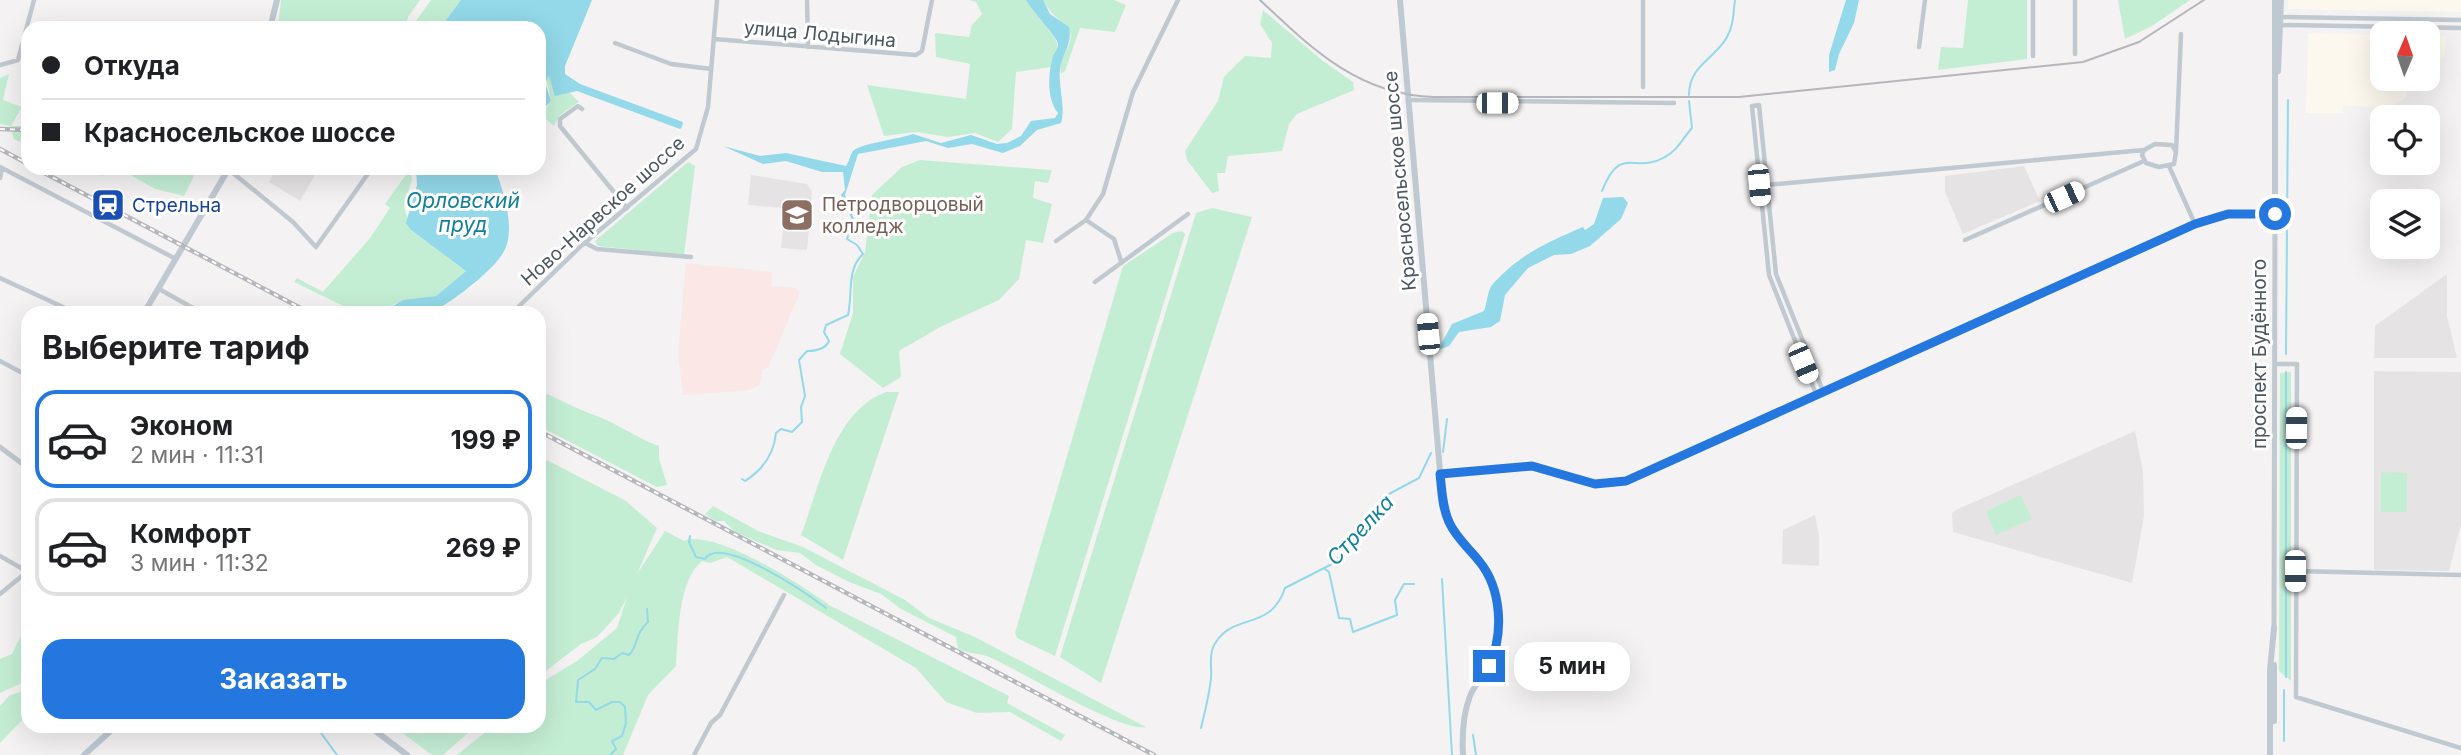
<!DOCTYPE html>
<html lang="ru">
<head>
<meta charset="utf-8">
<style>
	body { margin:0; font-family:Inter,sans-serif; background:#f6f6f6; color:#202124; height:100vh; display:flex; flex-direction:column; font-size:26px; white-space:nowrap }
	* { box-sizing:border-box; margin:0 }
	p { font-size:23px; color:#757577 }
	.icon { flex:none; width:38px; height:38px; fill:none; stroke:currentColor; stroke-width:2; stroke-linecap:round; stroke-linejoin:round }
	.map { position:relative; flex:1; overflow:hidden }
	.sheet { position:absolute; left:21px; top:306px; width:525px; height:427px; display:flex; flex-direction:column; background:#fff; border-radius:21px; box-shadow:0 7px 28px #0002 }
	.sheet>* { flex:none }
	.guide { position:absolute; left:21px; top:21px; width:525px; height:154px; border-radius:21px; box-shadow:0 7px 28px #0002; display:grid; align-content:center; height:154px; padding:0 21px; background:#fff }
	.needle { width:46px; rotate:2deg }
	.buttons { position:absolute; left:2370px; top:21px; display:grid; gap:14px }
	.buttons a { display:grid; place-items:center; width:70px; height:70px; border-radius:14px; background:#fff; box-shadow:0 7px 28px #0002; font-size:35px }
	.end { position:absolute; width:32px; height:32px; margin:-16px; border:9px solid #2377de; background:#fff; box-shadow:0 0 0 4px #fff }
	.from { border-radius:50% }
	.bubble { position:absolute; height:49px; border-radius:21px; background:#fff; box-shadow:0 7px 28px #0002; font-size:23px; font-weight:700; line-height:49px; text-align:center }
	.car { position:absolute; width:21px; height:42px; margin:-21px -10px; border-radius:9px; box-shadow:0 0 5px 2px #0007; background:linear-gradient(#fff 24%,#345 0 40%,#fff 0 76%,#345 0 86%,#fff 0) }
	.guide b { display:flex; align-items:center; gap:24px; height:66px; font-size:26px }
	.guide b+b { border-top:2px solid #e0e0e0 }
	.guide i { width:18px; height:18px; background:#202124 }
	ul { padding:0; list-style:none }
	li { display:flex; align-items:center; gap:21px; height:98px; margin:0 14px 10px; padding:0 7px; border:4px solid #e0e0e0; border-radius:21px }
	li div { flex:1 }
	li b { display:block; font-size:26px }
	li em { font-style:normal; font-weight:700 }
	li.current { border-color:#2377de }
	li>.icon { width:63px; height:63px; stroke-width:1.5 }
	h2 { padding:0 21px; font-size:32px; line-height:84px }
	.primary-button { display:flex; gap:14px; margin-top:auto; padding:14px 21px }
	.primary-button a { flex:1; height:80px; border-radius:21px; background:#2377de; color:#fff; font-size:28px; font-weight:700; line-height:80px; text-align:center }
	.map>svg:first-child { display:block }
</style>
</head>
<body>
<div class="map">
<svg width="2461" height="755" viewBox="0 0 2461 755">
	<rect width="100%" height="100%" fill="#f4f2f2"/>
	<path fill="#fcf8ee" d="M2288,0H2461V12L2288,9Z
		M2308,33L2382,35V79H2407V97L2390,107L2343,106V113H2306Z
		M2427,35L2446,36L2445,56L2434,67L2432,75H2427Z"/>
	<path fill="#e5e3e4" d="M2024,166L2040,201L1963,234L1945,192V176Z
		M277,168H319L300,201L269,182Z
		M751,175L807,184L812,192L807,250L781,248L785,208L748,205Z
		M2447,274V316L2457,358H2374L2375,326Z
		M2374,371L2461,372V524L2449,571L2374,570Z
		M2135,431L2143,472L2144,516L2132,583L1953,532L1952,513L1958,509Z
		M1815,515L1819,536V566L1782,564L1783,530Z"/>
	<path fill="#fbe7e6" d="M686,263L772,272L771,286L795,288L800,292L768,368L763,369L759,385L750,390L683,395L678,354Z"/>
	<path fill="#c4eed4" d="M281,0H420L408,17L405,28H278Z
		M431,0H461L440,28H411Z
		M968,0H1026C1032,11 1058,38 1057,45C1057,52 1052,59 1051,67L1016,72L1012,129L998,142L975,133L948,137L917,132L884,136L867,85L966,99L970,64L936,57L935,33L969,37L972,25L982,14L976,2Z
		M1043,0H1114L1126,5L1115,32L1080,28L1065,71L1061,74C1058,59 1070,49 1071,35C1071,28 1048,13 1043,0Z
		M1968,0H2027V59L1938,70L1941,47L1963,48Z
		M2118,0H2190L2152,26L2125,39Z
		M1263,10L1323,61L1353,82L1354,90L1297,114L1289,124L1282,151L1228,156L1225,173H1217L1219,191L1212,193L1187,160L1185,151L1218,101L1224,77L1245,56L1271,58L1272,43L1260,24Z
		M9,74L3,100L22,107L11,126H28V145L14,139L10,126L0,124V78Z
		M549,76L559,95L569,92L579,102L560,115L554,126L541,115L551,101L546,77Z
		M920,160L1052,170L1048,183L1035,181L1033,198L1052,204L1043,243L1026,240L1019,279L999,300L942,326L899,351L901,377L883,388L840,354L853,313V277L865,252L872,195L902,167Z
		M688,162L695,166L684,255L598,246L595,241Z
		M86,168H198L184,196L155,189L122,170L102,176Z
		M410,169L412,179L404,207L411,230L466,271L436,296L396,303L381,313H358L294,282L297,278L323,292L370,238L390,208L385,204Z
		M1212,208L1252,217L1101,683L1060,657L1196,213Z
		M1182,231L1185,234L1055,656L1017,638L1015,633L1123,266L1173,233Z
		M2291,372V681L2279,671L2280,373Z
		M539,390C558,399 575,408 594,415C617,423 636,438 659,446V458L667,485L657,487L539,426Z
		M886,392H899L843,560L801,535C819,488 833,411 886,392Z
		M539,456L626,501L657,528L637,574L665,531L684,541C713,528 804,586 829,605L1009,696L1007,703L1065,735L1061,741L1010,712L977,713L946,702L916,668L727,557L710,563L702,561C678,580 678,636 676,666L648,695L623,755H457L493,726H539V684L577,661L617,628L627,597L619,613L597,637L581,644L539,676Z
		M2381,472L2407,473V512H2381Z
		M2021,495L2032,519L1996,535L1986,511Z
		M713,506L758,531L803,547L905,600L929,618L975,637L1146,727C1119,732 1022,671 989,657C980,653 969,654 958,649L956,637L901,609L881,594L849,582L816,565L800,553L776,550L735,532L724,521H715L705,514Z
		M28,621V680L0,693V659L12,654Z
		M28,689V714L0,743V706L9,696Z
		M393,726H476L443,755H432Z"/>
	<path fill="#93d9e9" d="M461,0H592L565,66V74L580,84L683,122L682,127L680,129L577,91L555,96L549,76L545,83L551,101L539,113V28H440Z
		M1026,0H1043L1050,14L1069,27C1073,44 1062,53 1060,69C1058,86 1066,108 1061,123L1037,130L1020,146L1003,153L972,144L948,148L926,141L858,154L845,195L855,222L849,230L852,220L841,195L845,190L843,172H822L786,161L763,164L723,146L760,156L786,153L846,166C849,162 850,155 853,151C861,143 900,139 913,134L941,143L971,135L997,144L1007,143L1021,136L1031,121L1055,118L1058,113C1047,99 1048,77 1052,60C1053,55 1058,49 1058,44C1058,38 1032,11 1026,0Z
		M1846,0H1859L1854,23L1839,54L1835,70L1829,72V55Z
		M416,168H495C503,191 517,230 503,253C493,270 458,297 441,307C426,315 398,313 381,313L403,300L436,296L466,271L411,230L406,223L417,185Z
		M1623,197L1628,203L1621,219L1590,246L1571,254L1554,255L1528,268L1505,295L1500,321L1491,327L1459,332L1449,346L1438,350L1452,324L1484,311C1487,304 1487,292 1492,285C1518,255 1548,242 1583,227L1585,230L1594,224L1603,198Z"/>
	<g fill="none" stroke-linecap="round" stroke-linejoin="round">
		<path stroke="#93d9e9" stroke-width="2" d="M1689,95C1689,65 1715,59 1727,37C1734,24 1733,14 1735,0
			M1602,191C1621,143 1634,175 1665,157C1678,150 1683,138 1692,128L1689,101
			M2286,354L2288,100
			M2286,372V677
			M1443,452L1447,419
			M742,479L745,481C764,469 774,453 776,433L781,429L792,432L802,422L801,407L805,396L799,360L807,351C815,351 825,350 829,341L824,332L826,325L848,315C853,294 846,270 863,254L857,245L847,239L850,228
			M690,536L689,542L696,557L705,559C720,534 805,592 826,608
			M1325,569L1329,572L1339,618L1350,619L1353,632L1397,615L1395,600L1404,584H1414
			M1442,579L1452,755
			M316,726L337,755
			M1201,728C1205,712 1209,695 1211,679C1212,667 1208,653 1216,642C1234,613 1271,631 1285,588L1334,563L1389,494L1419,478L1431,453
			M1473,735L1476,755
			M2284,741V690
			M610,755L616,749L612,741L622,736L626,723L625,707L620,702H612L596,710L589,702H576L578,680L595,669L602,658L614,659L622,653L629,655C638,646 635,633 648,622L647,609"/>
		<path stroke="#c1c9d0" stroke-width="4.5" d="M807,0L808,47
			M2075,0V54
			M2280,17L2461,20
			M2280,25L2461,28
			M714,39L916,55L922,51L932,0
			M615,43L671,64L711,69
			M1919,47L1925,0
			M2033,56V0
			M0,65L18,60L34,0
			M1643,87V0
			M1409,100L1674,103
			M582,109L578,106L560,119V126L627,208
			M2155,144L2172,145L2176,152L2174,164L2159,167L2146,163L2142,155L2144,150Z
			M2176,152L2181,34
			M2169,166L2195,224
			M0,167L176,259
			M228,169L293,222L316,247L372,168
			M0,178L2,168
			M1766,185L2144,150
			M1086,220L1114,239L1121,261
			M1965,240L2144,161
			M1056,241L1086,220L1103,194L1133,92L1178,0
			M585,243L597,249L691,257
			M0,278L76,313
			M1095,282L1188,214
			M159,289L202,313
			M512,313L581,246L696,149L708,107L717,0
			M0,361L28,376
			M2275,364H2297L2296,697L2461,748
			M1816,394L1769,275L1752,106L1759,105L1776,274L1823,391
			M1441,474L1533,466L1595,484L1626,481L2195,224L2229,214H2275
			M0,556L28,572
			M2295,571L2461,575
			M0,594L28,571
			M694,755L711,723L720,715L784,595"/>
		<path stroke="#c1c9d0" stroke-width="5" d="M0,447L28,468
			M2274,628L2275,214"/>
		<path stroke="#bfc9d2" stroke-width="6" d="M1400,0L1443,507C1455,540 1488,560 1495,595C1500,619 1500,646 1487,668C1482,678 1474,686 1470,696C1463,714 1462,736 1463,755
			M270,28L277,0
			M2278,71L2281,0
			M2275,214V0
			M144,313L229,168
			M2274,721V665
			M369,726L407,755
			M84,755L116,726
			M2270,755V670L2274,628"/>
		<path stroke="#b5b7bc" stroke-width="2" d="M1260,0C1312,49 1359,95 1434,97H1739L2083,62L2139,42L2204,0"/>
		<defs>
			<path id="rail" d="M0,129L28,130
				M0,149L28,164
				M35,168L310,313
				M539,431L1154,755"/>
		</defs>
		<use href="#rail" stroke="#b5b7bc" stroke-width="4.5"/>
		<use href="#rail" stroke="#fff" stroke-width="2" stroke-dasharray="5" stroke-linecap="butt"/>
	</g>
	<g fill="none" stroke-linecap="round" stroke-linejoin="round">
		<path stroke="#2377de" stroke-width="9" d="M1489,666C1504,634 1502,589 1479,561C1469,548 1456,538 1449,522C1442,507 1442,490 1440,474L1532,466L1595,484L1626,481L2195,224L2228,214H2275"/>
	</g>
	<defs>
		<symbol id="station-square" viewBox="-11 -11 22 22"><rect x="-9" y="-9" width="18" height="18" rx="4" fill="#1a4fb4" stroke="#fff"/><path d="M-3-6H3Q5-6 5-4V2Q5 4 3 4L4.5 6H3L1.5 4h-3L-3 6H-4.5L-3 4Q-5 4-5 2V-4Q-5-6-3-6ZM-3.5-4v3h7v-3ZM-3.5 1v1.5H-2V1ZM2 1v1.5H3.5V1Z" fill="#fff"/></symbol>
		<symbol id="university-square" viewBox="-11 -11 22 22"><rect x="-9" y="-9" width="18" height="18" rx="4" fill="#8d6e63" stroke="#fff"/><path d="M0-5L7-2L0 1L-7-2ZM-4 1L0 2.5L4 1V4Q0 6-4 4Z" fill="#fff"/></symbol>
	</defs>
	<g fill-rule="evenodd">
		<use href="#station-square" x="89" y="186" width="38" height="38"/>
		<use href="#university-square" x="778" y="196" width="38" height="38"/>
	</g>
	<g text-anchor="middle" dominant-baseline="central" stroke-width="6" stroke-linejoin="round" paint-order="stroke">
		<g font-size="19" fill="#4a565f" stroke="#fff">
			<text transform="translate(820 34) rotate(5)">улица Лодыгина</text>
			<text transform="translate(1400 181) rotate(-95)">Красносельское шоссе</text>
			<text transform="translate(603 211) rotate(-42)">Ново-Нарвское шоссе</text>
			<text transform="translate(2259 354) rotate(-90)">проспект Будённого</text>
		</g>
		<g font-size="19" fill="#785e54" stroke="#fff" text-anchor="start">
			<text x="822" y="204">Петродворцовый<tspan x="822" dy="22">колледж</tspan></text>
		</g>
		<g font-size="19" fill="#164399" stroke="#fff" text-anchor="start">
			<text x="132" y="205">Стрельна</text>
		</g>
		<g font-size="21" font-style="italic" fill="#13809b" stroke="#fff">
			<text x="463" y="200">Орловский<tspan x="463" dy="24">пруд</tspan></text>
			<text transform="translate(1360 530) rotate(-47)">Стрелка</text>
		</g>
	</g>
</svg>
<div class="buttons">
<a><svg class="needle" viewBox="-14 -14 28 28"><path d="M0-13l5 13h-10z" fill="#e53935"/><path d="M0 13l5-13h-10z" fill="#757577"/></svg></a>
<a><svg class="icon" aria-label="locate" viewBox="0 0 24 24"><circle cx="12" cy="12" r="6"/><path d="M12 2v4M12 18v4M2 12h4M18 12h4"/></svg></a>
<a><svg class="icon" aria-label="layers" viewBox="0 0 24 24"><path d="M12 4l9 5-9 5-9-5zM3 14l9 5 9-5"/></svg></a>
</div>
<i class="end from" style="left:2275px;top:214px"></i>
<i class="end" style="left:1489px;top:666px"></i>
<div class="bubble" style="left:1514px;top:642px;width:116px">5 мин</div>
<i class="car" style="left:1497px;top:103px;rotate:90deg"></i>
<i class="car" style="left:1759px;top:185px;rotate:175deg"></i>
<i class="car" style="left:2064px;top:197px;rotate:65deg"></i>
<i class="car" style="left:1428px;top:334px;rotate:355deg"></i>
<i class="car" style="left:1803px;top:363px;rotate:157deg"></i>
<i class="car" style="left:2296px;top:428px;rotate:1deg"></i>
<i class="car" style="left:2295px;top:571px;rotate:180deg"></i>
<div class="guide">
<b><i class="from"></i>Откуда</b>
<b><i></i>Красносельское шоссе</b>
</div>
<section class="sheet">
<h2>Выберите тариф</h2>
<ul>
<li class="current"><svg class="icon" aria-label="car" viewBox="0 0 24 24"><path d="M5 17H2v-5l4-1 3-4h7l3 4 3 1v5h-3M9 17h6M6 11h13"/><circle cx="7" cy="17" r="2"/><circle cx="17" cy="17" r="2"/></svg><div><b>Эконом</b><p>2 мин · 11:31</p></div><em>199 ₽</em></li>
<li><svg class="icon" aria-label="car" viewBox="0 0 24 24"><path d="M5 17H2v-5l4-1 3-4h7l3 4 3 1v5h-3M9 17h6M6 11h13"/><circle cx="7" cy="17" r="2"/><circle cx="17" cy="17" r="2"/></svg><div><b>Комфорт</b><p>3 мин · 11:32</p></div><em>269 ₽</em></li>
</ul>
<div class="primary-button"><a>Заказать</a></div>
</section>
</div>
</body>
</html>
